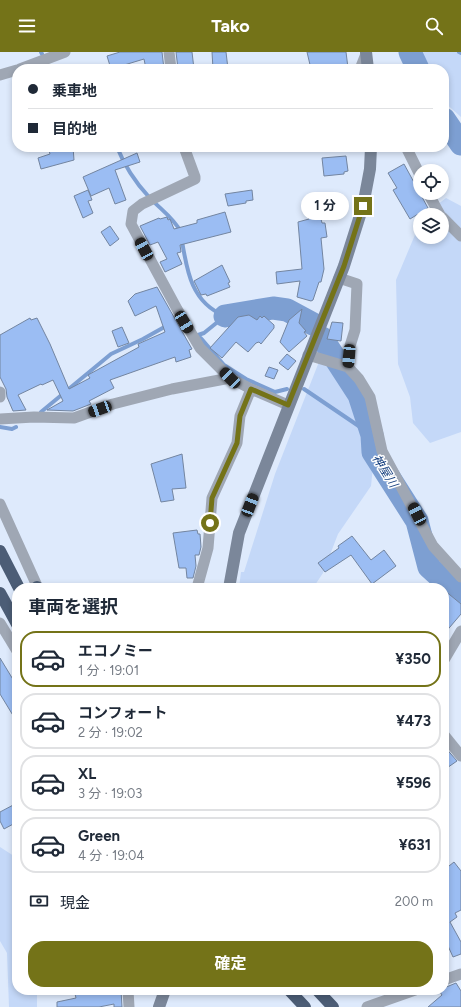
<!DOCTYPE html>
<html lang="ja">
<head>
<meta charset="utf-8">
<style>
	body { margin:0; font-family:Figtree,"Noto Sans JP",sans-serif; background:#f6f6f7; color:#1f2937; height:100vh; display:flex; flex-direction:column; font-size:15px; white-space:nowrap }
	* { box-sizing:border-box; margin:0 }
	p { font-size:13px; color:#747a83 }
	.icon { flex:none; width:22px; height:22px; fill:none; stroke:currentColor; stroke-width:2; stroke-linecap:round; stroke-linejoin:round }
	.map { position:relative; flex:1; overflow:hidden }
	.drawer { position:absolute; left:12px; top:531px; width:437px; height:412px; display:flex; flex-direction:column; background:#fff; border-radius:16px; box-shadow:0 2px 6px #0003 }
	.drawer>* { flex:none }
	.top-card { position:absolute; left:12px; top:12px; width:437px; height:88px; border-radius:16px; box-shadow:0 2px 6px #0003; display:grid; align-content:center; height:88px; padding:0 16px; background:#fff }
	.tools { position:absolute; left:413px; top:112px; display:grid; gap:8px }
	.tools a { display:grid; place-items:center; width:36px; height:36px; border-radius:50%; background:#fff; box-shadow:0 2px 6px #0003; font-size:20px }
	.end { position:absolute; width:18px; height:18px; margin:-9px; border:5px solid #747318; background:#fff; box-shadow:0 0 0 2px #fff }
	.from { border-radius:50% }
	.bubble { position:absolute; height:28px; border-radius:14px; background:#fff; box-shadow:0 2px 6px #0003; font-size:13px; font-weight:700; line-height:28px; text-align:center }
	.car { position:absolute; width:12px; height:24px; margin:-12px -6px; border-radius:5px; box-shadow:0 0 3px 1px #0007; background:linear-gradient(#222 24%,#8ab4d8 0 40%,#222 0 76%,#8ab4d8 0 86%,#222 0) }
	.top-card b { display:flex; align-items:center; gap:14px; height:38px; font-size:15px }
	.top-card b+b { border-top:1px solid #e0e1e3 }
	.top-card i { width:10px; height:10px; background:#1f2937 }
	ul { padding:0; list-style:none }
	li { display:flex; align-items:center; gap:12px; height:56px; margin:0 8px 6px; padding:0 8px; border:2px solid #e0e1e3; border-radius:16px }
	li div { flex:1 }
	li b { display:block; font-size:15px }
	li em { font-style:normal; font-weight:700 }
	li.on { border-color:#747318 }
	li>.icon { width:36px; height:36px; stroke-width:1.5 }
	h2 { padding:0 16px; font-size:18px; line-height:48px }
	.pay { display:flex; align-items:center; gap:10px; height:44px; padding:0 16px; font-size:15px }
	.pay p { margin-inline-start:auto }
	.primary-button { display:flex; gap:8px; margin-top:auto; padding:8px 16px }
	.primary-button a { flex:1; height:46px; border-radius:16px; background:#747318; color:#fff; font-size:16px; font-weight:700; line-height:46px; text-align:center }
	header { display:flex; justify-content:space-between; align-items:center; height:52px; padding:0 16px; background:#747318; color:#fff; font-size:18px; font-weight:700 }
	.map>svg:first-child { display:block }
</style>
</head>
<body>
<header><svg class="icon" aria-label="menu" viewBox="0 0 24 24"><path d="M4 6h16M4 12h16M4 18h16"/></svg>Tako<svg class="icon" aria-label="search" viewBox="0 0 24 24"><circle cx="10" cy="10" r="6"/><path d="M15 15l6 6"/></svg></header>
<div class="map">
<svg width="461" height="955" viewBox="0 0 461 955">
	<rect width="100%" height="100%" fill="#deeafc"/>
	<path fill="#c4d8f8" d="M416,0H461V65L444,50V17H424Z
		M446,146L461,154V380L430,391L413,371L410,345L398,312L396,228L420,171V185H442V163H424Z
		M324,297L338,300L353,328L366,345L375,394L371,434L338,482L323,521L313,536H239L241,520H244L275,422Z
		M0,795L17,806V938H37V955H9L7,901L0,889Z"/>
	<g fill="none" stroke-linecap="round" stroke-linejoin="round">
		<path stroke="#7d9fd2" stroke-width="4" d="M41,0L42,2
			M459,0L461,1
			M46,13L48,17
			M117,95C125,115 134,129 149,145C160,157 173,165 181,180
			M182,189C187,220 192,251 225,264L204,281L198,283
			M199,284L224,313L246,327L275,340L287,337
			M304,337L372,383
			M41,360L111,302L143,287L168,273
			M0,375L12,377L16,375"/>
		<path stroke="#7d9fd2" stroke-width="23" d="M410,0L418,17
			M444,67L461,92
			M225,264L273,256L287,258L313,272
			M322,286L359,343L372,383L373,400L417,469L429,515L461,544"/>
	</g>
	<path fill="#9bbdf3" stroke="#7385a0" d="M120,0H162L164,17H146L144,7L111,17L107,4Z
		M176,0H192L194,17H178Z
		M212,0H226L228,17H213Z
		M307,0H346L348,16L311,17Z
		M48,95H73L74,108L41,117L38,106L50,102Z
		M137,101L140,110L115,118L126,148L115,152L109,136L91,144L83,125Z
		M346,104L348,119L344,120V122L324,124L322,106Z
		M404,112L428,156L410,167L393,138L397,136L388,121Z
		M88,138L92,148L88,149L93,161L83,166L74,144Z
		M252,138L253,148L246,149V151L228,154L225,142Z
		M225,160L231,180L180,193L181,200L177,201L182,212L165,220L160,210L167,207L158,190L150,193L140,174L159,166L160,167L167,165L168,168L170,167L174,177L197,171V168Z
		M320,163L322,171H325L327,185L321,186L324,217L321,230H319L313,248L311,249L297,245L300,229L277,232L276,220L302,217L298,170L309,167V165Z
		M110,174L119,187L110,194L101,180Z
		M222,213L230,230L228,231L230,235L207,244L206,242L201,243L194,229Z
		M157,235L192,297L189,298L191,305L176,310L175,305L110,328L114,336L89,349L91,352L73,359L47,358L63,349L53,328L42,333L41,332L18,343L26,358L13,359L7,345L6,337L0,325V283L30,266L31,268L37,266L50,292L69,337L90,326L88,323L139,295L138,292L165,280L156,254L135,264L128,249L135,242Z
		M302,257L299,271L306,279L304,280L307,284L289,300L280,290L289,268Z
		M249,263L257,268L260,264L262,266L264,264L274,273V276L261,292L259,290L256,291L248,300L236,290L222,306L210,296L238,265Z
		M332,270L343,271L341,289L327,287Z
		M122,275L129,291L118,295L112,279Z
		M287,302L296,309L288,318L279,311Z
		M269,315L278,318L274,327L265,324Z
		M182,402L186,436L172,437L174,448L161,450L151,412Z
		M197,478L198,482H200L201,495L199,503H195L196,514L193,526H187L186,516H179L173,481Z
		M352,484L371,508L384,498L396,514L372,532L351,503L325,520L318,511L339,496L338,494Z
		M444,538L461,552V562L444,582Z
		M0,606L17,634V670L0,642Z
		M444,694L457,709L444,718Z
		M17,751V770L4,777L0,769V760Z
		M454,810L461,819V858L455,861L457,865L450,870L461,890V902L453,905L444,885V818Z
		M456,931L461,939V955H428L442,943L440,940L444,936Z
		M74,938H121L122,955H114V952L99,955H57V950L76,946Z"/>
	<g fill="none" stroke-linecap="round" stroke-linejoin="round">
		<path stroke="#9fa7b4" stroke-width="11" d="M169,0L171,17
			M20,17L65,0
			M360,17L366,2
			M0,23L17,18
			M184,95L195,125V127L142,152L133,159L131,172L177,257L200,296L230,326
			M406,95L420,123
			M428,141L440,163
			M442,165L461,184
			M339,226L357,232L355,278L350,294L348,315
			M308,303L348,315L359,327L370,345L382,399L433,494L461,525
			M0,340V345
			M0,367L34,365L74,366L113,352L172,337L230,326L251,337L288,353
			M0,452L38,536
			M197,536L208,496L212,446L237,391L240,364L251,337
			M0,571L17,599
			M444,608L461,579
			M444,683L461,704
			M444,928L461,922
			M128,938L129,955
			M367,955L415,938"/>
		<path stroke="#7b879a" stroke-width="12" d="M366,0L368,17
			M229,536L239,481L344,214L363,154L370,117L371,95
			M159,955L165,938"/>
		<path stroke="#4c5d76" stroke-width="12" d="M0,499L19,536
			M37,536V535
			M0,541L17,572
			M289,938L305,955
			M317,938L333,955"/>
	</g>
	<g fill="none" stroke-linecap="round" stroke-linejoin="round">
		<path stroke="#747318" stroke-width="5" d="M210,471L212,446L237,391L240,364L251,337L288,353L344,214L363,154"/>
	</g>
	<g text-anchor="middle" dominant-baseline="central" stroke-width="3" stroke-linejoin="round" paint-order="stroke">
		<g font-size="12" font-style="italic" fill="#184180" stroke="#fff">
			<text transform="translate(385 419) rotate(58)">神屋川</text>
		</g>
	</g>
</svg>
<div class="tools">
<a><svg class="icon" aria-label="locate" viewBox="0 0 24 24"><circle cx="12" cy="12" r="6"/><path d="M12 2v4M12 18v4M2 12h4M18 12h4"/></svg></a>
<a><svg class="icon" aria-label="layers" viewBox="0 0 24 24"><path d="M12 4l9 5-9 5-9-5zM3 14l9 5 9-5"/></svg></a>
</div>
<i class="end from" style="left:210px;top:471px"></i>
<i class="end" style="left:363px;top:154px"></i>
<div class="bubble" style="left:301px;top:140px;width:48px">1 分</div>
<i class="car" style="left:144px;top:197px;rotate:332deg"></i>
<i class="car" style="left:184px;top:270px;rotate:149deg"></i>
<i class="car" style="left:349px;top:304px;rotate:185deg"></i>
<i class="car" style="left:230px;top:326px;rotate:315deg"></i>
<i class="car" style="left:100px;top:357px;rotate:250deg"></i>
<i class="car" style="left:250px;top:453px;rotate:21deg"></i>
<i class="car" style="left:417px;top:462px;rotate:333deg"></i>
<div class="top-card">
<b><i class="from"></i>乗車地</b>
<b><i></i>目的地</b>
</div>
<section class="drawer">
<h2>車両を選択</h2>
<ul>
<li class="on"><svg class="icon" aria-label="car" viewBox="0 0 24 24"><path d="M5 17H2v-5l4-1 3-4h7l3 4 3 1v5h-3M9 17h6M6 11h13"/><circle cx="7" cy="17" r="2"/><circle cx="17" cy="17" r="2"/></svg><div><b>エコノミー</b><p>1 分 · 19:01</p></div><em>¥350</em></li>
<li><svg class="icon" aria-label="car" viewBox="0 0 24 24"><path d="M5 17H2v-5l4-1 3-4h7l3 4 3 1v5h-3M9 17h6M6 11h13"/><circle cx="7" cy="17" r="2"/><circle cx="17" cy="17" r="2"/></svg><div><b>コンフォート</b><p>2 分 · 19:02</p></div><em>¥473</em></li>
<li><svg class="icon" aria-label="car" viewBox="0 0 24 24"><path d="M5 17H2v-5l4-1 3-4h7l3 4 3 1v5h-3M9 17h6M6 11h13"/><circle cx="7" cy="17" r="2"/><circle cx="17" cy="17" r="2"/></svg><div><b>XL</b><p>3 分 · 19:03</p></div><em>¥596</em></li>
<li><svg class="icon" aria-label="car" viewBox="0 0 24 24"><path d="M5 17H2v-5l4-1 3-4h7l3 4 3 1v5h-3M9 17h6M6 11h13"/><circle cx="7" cy="17" r="2"/><circle cx="17" cy="17" r="2"/></svg><div><b>Green</b><p>4 分 · 19:04</p></div><em>¥631</em></li>
</ul>
<div class="pay"><svg class="icon" aria-label="cash" viewBox="0 0 24 24"><path d="M3 7h18v10H3z"/><circle cx="12" cy="12" r="2"/></svg>現金<p>200 m</p></div>
<div class="primary-button"><a>確定</a></div>
</section>
</div>
</body>
</html>
